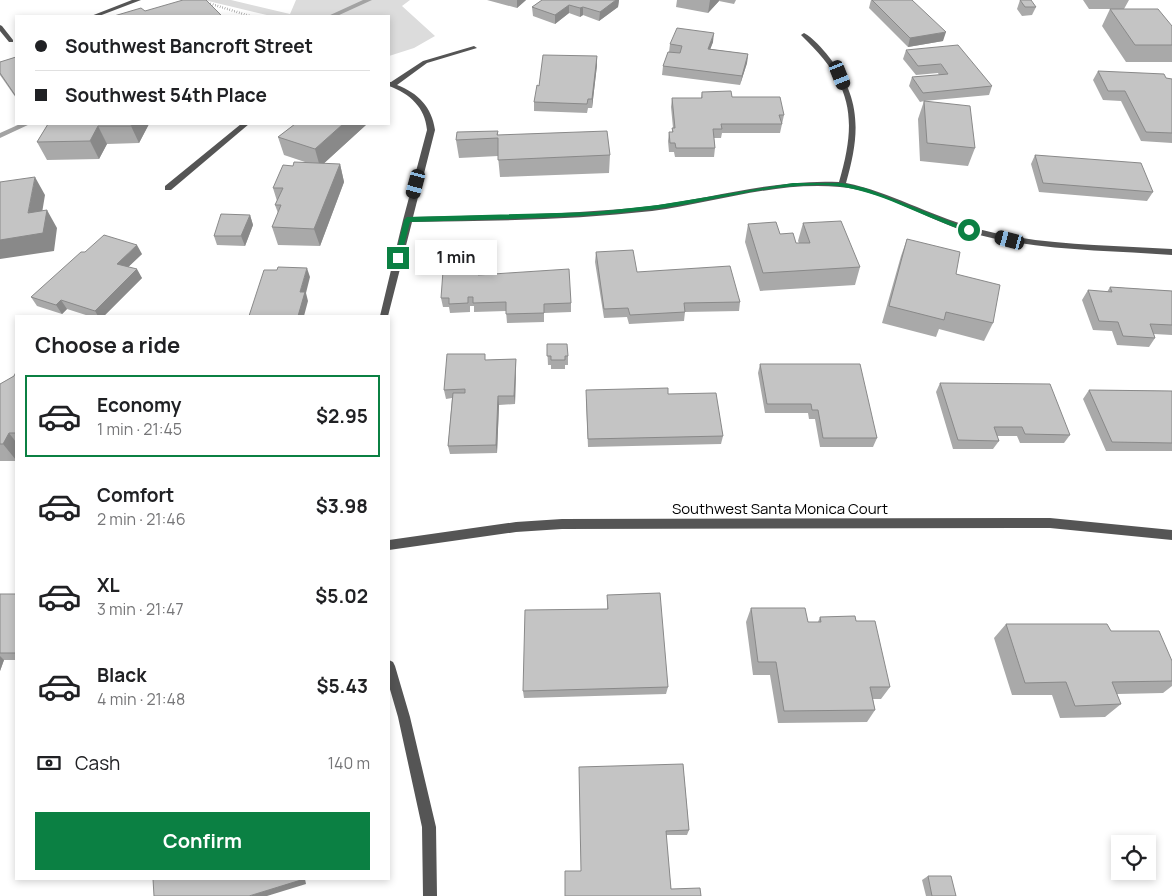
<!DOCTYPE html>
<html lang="en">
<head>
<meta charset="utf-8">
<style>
	body { margin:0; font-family:Manrope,sans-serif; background:#f2f2f2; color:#202124; height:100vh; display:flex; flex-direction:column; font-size:19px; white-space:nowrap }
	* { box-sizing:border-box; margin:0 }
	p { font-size:16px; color:#757577 }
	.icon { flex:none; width:28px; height:28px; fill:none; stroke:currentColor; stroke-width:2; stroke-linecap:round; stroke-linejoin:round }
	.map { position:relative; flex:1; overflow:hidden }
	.panel { position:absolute; left:15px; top:315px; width:375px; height:565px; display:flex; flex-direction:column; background:#fff; border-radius:0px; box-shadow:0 2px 8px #0003 }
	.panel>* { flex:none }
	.hud { position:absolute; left:15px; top:15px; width:375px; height:110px; border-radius:0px; box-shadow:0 2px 8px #0003; display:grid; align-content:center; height:110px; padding:0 20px; background:#fff }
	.controls { position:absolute; left:1111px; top:835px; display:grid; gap:10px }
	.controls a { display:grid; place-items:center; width:45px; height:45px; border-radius:0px; background:#fff; box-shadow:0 2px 8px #0003; font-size:25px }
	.end { position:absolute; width:22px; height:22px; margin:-11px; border:6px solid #0b8043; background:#fff; box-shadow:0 0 0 2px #fff }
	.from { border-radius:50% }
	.bubble { position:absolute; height:35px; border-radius:0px; background:#fff; box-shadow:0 2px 8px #0003; font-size:16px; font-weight:700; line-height:35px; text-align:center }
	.car { position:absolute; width:15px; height:30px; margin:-15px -8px; border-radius:6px; box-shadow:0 0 4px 1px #0007; background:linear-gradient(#222 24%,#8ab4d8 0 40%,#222 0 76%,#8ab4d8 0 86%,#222 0) }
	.hud b { display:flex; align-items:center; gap:18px; height:48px; font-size:19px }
	.hud b+b { border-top:1px solid #e0e0e0 }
	.hud i { width:12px; height:12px; background:#202124 }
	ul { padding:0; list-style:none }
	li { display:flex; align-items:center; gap:15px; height:82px; margin:0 10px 8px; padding:0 10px; border:2px solid transparent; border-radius:0px }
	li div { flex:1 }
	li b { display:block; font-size:19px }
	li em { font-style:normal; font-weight:700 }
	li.on { border-color:#0b8043 }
	li>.icon { width:45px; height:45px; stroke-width:1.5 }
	h2 { padding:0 20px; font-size:22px; line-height:60px }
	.pay { display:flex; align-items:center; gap:12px; height:55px; padding:0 20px; font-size:19px }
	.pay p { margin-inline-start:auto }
	.cta { display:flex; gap:10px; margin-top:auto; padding:10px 20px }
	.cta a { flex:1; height:58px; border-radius:0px; background:#0b8043; color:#fff; font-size:20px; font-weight:700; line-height:58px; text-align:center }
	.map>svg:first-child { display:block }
</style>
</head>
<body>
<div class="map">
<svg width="1172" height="896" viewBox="0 0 1172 896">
	<rect width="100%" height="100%" fill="#fff"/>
	<path fill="#dcdcdc" d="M204,0H231L290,14L296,0H410L402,6L435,36L414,48L389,56V16H271Z"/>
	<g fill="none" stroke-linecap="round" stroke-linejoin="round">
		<path fill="#a3a3a3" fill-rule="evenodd" d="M363,0H372L337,16H328Z
			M20,124H30L0,138V133Z"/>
		<path stroke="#777" stroke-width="2.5" stroke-dasharray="0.5 2" stroke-linecap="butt" d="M208,3L250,16"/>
		<path fill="#555" fill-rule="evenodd" d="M132,0H141L99,16H91Z
			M0,25L2,26L13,40V42H9L0,31Z
			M804,33C813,38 822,48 829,57C862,98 860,135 846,183C890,192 929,215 972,227C1036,246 1106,245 1172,249V255C1104,250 1034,251 968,232C925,219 885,191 840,187C776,181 715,203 652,211C572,220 492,221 412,222L388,316H380L403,220L427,130C425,107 410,94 389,86V82H391L423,61L474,46L477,48L427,63L397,85C418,93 432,107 435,130L413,217C492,215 572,215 651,206C715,198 775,179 839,182C858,117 852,84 802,36L801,35Z
			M241,124H249L171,190H165V186Z
			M1050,518L1172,530V540L1050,528L562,529L516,532L389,550V540L516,522L562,519Z
			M389,660L393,662L395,666L410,717L436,827L437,896H423L422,827L398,717L389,686Z"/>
	</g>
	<path fill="#a9a9a9" d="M487,0H526L517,8Z
		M542,0H619L618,7L599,21L583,15L580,17L569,13L555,24L533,16L532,7Z
		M677,0H736L734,4L719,1L708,13L676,7Z
		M871,0H912L943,41L908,47L869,8Z
		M1020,0L1036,7L1032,15L1022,16L1017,9Z
		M1083,0H1129L1124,9H1089Z
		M1110,9L1172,26V62H1126L1102,26Z
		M713,42L710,49L748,54L747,63L740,85L662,75L663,66L669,52L670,44Z
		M906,50L992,86L989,95L924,101L975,148L968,166L920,161L918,119L924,101L920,102L909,86L912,77L939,75L938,73L916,75L903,59Z
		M597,56V65L592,108H588L587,113L534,111V102L539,86Z
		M16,57V98L0,75V62Z
		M1098,71L1172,79V143L1141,141L1121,101L1103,100L1093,80Z
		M702,92L732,97L784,115L780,133H722L721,138H714L715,148L714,157H675L674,152H669L668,141L669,132H672V128H673L671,107L672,98H701Z
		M48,124H149L139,143L107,144L99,159L47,160L37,142Z
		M295,124H367L323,164H340L344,182L320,246L278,245L272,227L278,213L275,205L277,201L273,188L308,163L284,155L278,137Z
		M498,131V135L610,155L609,173L500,177L498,156L459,158L456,140Z
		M1035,155L1153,192L1147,201L1039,192L1031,164Z
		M250,215L253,225L245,246L217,245L214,236Z
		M803,223L860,267L855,285L760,291L745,242L748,224L796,243H799L798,241Z
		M907,239L956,274L993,323L984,341L939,329L936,337L882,323L901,256Z
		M85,252L142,254L128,267L142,278L104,316H89L67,309L62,314L37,306L31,297Z
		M596,252L637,272L740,302L739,311L685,312L684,321L629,324L627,317L604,318L595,262Z
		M478,269L479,275L571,303V312L544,313V322L507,323L506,311L474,312V306H470V312L450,313L449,307H443L441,298Z
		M1110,287L1172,291V335L1154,334L1155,338L1149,347L1117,345L1112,331L1093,330L1082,300L1088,290L1107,292Z
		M547,344L568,356V365H565V369H551V365H548Z
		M516,359V368L515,404L499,405L497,453L450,454L448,446L452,398L446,399L444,390L486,360Z
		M760,364L877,438L873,447H820L815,419H809L808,413H765L758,373Z
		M16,372V461H0V384L14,376Z
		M940,383L1070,435L1064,443H1020L1017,436H997L999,441L993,449H953L936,392Z
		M1089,390L1172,391V451H1106L1083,399Z
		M668,394L723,436L721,444L588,447L586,399Z
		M0,594H16V660H4L0,671Z
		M607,595L668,687L666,694L524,698L523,691L607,609Z
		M751,608L808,622H818L820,617L856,621L890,687L881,699H873L875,710L867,722L778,723L770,675H753L746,622Z
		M1006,624L1111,631L1172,661V686L1163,693L1117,694L1121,704L1105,717L1060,718L1052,695H1012L994,638Z
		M683,764L689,830L687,835H666L671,889L701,896L581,871Z
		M928,876L956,896H926L922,880Z"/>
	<path fill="#898989" d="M517,0H526L517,8Z
		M616,0H619L618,7L599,21L600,12Z
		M710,0H719V1L708,13Z
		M569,5V13L555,24V15Z
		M583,7V15L580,17V8Z
		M946,32L943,41L908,47L910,38Z
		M714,33L713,42L707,58L708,49Z
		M748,54L747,63L740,85L742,76Z
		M597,56V65L592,108V99Z
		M132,124H149L139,143L131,126Z
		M343,124H367L320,167L315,149Z
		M98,126L107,144L99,159L90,141Z
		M340,164L344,182L320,246L314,229Z
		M35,177L45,195L39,231L28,213Z
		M47,210L57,228L54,251L0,259V240Z
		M250,215L253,225L245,246L241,236Z
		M137,245L142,254L122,273L117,264Z
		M307,268L310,277L306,293L308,301L304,316H298L300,292Z
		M137,269L142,278L104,316H98L95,311Z
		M61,300L67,309L62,314L56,305Z
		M516,359V368L515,404L514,396Z
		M498,396L499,405L497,453L496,445Z
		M9,433L16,442V460L3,444Z
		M0,656L4,660L0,671Z
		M301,879H305L306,884L267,896H249Z"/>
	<path fill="#c4c4c4" stroke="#898989" d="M183,0H206L221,15L216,16H114L141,8L145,11Z
		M542,0H616L600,12L583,7L580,8L569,5L555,15L532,7Z
		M872,0H912L946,32L910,38Z
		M1020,0H1031L1036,7H1025Z
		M1110,9H1158L1172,26V45H1135Z
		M677,28L714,33L708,49L748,54L742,76L663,66L668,52L680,53L682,46L670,44Z
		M958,45L992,86L923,93L912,77L948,74L941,64L918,66L906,50Z
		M543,55L597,56L592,99H588L587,104L534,102L537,85L539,86Z
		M16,57V95H15L0,73V62Z
		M1098,71L1164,74L1166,78L1172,79V133L1146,132L1125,91H1108Z
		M731,91L732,97H780L784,115H779L782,124H721L722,129H713L715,148H676L675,143H670L669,132H673L672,128H675L672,98H702V92Z
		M924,101L970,106L975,148L927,143Z
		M48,124H132L131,126H98L90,141L37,142Z
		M295,124H343L315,149L278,137Z
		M498,131L497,135L607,131L610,155L498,160V138L456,140L457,132Z
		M1035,155L1141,163L1153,192L1043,183Z
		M294,162L340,164L314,229L272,227L281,205H275L283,188H273L283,165L293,166Z
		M35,177L28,213L47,210L43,233L0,240V182Z
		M221,214L250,215L241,236H214Z
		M841,221L860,267L763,273L748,224L776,222L780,234L793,233L796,243H810L803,223Z
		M104,235L137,245L117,264L137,269L95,311L61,300L56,305L31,297L81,252H85Z
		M907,239L960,252L956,274L1000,285L993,323L946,312L944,320L889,306Z
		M633,250L637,272L730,266L740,302L684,303L685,312L630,315L628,308L604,309L596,252Z
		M278,267L307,268L300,292H305L298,316H249L264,270H277Z
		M478,269V275L569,269L571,303L544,304V313L506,314V302L473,303V297H468V303L449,304V298H441L443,271Z
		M1110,287L1172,291V325L1150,324L1155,338L1123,336L1118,322L1099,321L1088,290L1112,292Z
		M547,344H567L568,356H565V360H551V356H547Z
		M447,354H485V360L516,359L514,396H498L496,445L448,446L453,393H465V389L444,390Z
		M760,364H860L877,438H823L818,410H812L811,404H767Z
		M16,372V433H9L3,444H0V384L14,376Z
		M940,383L1050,384L1070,435L1025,434L1022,427H994L999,441L958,440Z
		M668,388V394L716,393L723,436L588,439L586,390Z
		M1089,390L1172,391V443L1112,442Z
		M660,593L668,687L523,691L525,610L608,609L607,595Z
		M0,594H16V653H0Z
		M751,608H805L808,622H821L820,617L855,616L856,621H875L890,687H870L875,710L784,711L776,662H758Z
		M1006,624H1107L1111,631H1159L1172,661V681L1112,682L1121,704L1075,706L1066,682L1025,683Z
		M683,764L689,830L666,831L671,889L700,888L701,896H565V871H581L579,767Z
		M928,876H951L956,896H932Z
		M153,879H301V880L249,896H154Z"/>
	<path fill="#0b8043" d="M793,183H842L865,188L972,230L969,232C927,219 888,195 844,187C790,178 712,202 656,209C574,219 492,219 410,222L401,258L398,261L395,258L404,220L407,217L595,212L658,205Z"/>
	<g text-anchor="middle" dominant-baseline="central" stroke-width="4.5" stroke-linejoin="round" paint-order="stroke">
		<g font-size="15" fill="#000" stroke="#fff">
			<text x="780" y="508">Southwest Santa Monica Court</text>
		</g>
	</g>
</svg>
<div class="controls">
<a><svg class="icon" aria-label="locate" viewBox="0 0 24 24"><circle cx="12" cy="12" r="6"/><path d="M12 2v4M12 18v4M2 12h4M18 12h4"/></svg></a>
</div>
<i class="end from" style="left:969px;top:230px"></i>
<i class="end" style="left:398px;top:258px"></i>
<div class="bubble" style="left:415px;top:240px;width:82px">1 min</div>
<i class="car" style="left:840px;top:75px;rotate:158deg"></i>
<i class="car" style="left:416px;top:184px;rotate:195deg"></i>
<i class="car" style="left:1010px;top:240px;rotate:285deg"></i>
<div class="hud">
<b><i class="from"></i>Southwest Bancroft Street</b>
<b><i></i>Southwest 54th Place</b>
</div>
<section class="panel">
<h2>Choose a ride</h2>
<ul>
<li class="on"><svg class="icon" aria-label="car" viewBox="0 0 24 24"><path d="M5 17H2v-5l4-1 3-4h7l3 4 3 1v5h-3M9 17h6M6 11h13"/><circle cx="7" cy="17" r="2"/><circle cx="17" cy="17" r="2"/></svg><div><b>Economy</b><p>1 min · 21:45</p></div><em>$2.95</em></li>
<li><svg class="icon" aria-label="car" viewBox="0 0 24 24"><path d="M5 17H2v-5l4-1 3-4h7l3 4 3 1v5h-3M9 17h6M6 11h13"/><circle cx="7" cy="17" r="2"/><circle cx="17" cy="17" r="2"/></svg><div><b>Comfort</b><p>2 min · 21:46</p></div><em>$3.98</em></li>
<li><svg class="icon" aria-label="car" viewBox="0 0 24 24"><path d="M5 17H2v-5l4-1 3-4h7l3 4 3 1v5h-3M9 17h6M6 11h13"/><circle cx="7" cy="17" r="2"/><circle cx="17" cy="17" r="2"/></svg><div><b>XL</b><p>3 min · 21:47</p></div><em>$5.02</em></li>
<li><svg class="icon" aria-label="car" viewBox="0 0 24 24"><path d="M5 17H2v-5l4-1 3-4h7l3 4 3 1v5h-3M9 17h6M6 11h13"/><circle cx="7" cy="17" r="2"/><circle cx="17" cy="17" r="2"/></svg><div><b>Black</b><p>4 min · 21:48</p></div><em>$5.43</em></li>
</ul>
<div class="pay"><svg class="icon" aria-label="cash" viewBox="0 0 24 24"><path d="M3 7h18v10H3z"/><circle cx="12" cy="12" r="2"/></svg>Cash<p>140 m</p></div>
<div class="cta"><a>Confirm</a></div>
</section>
</div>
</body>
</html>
